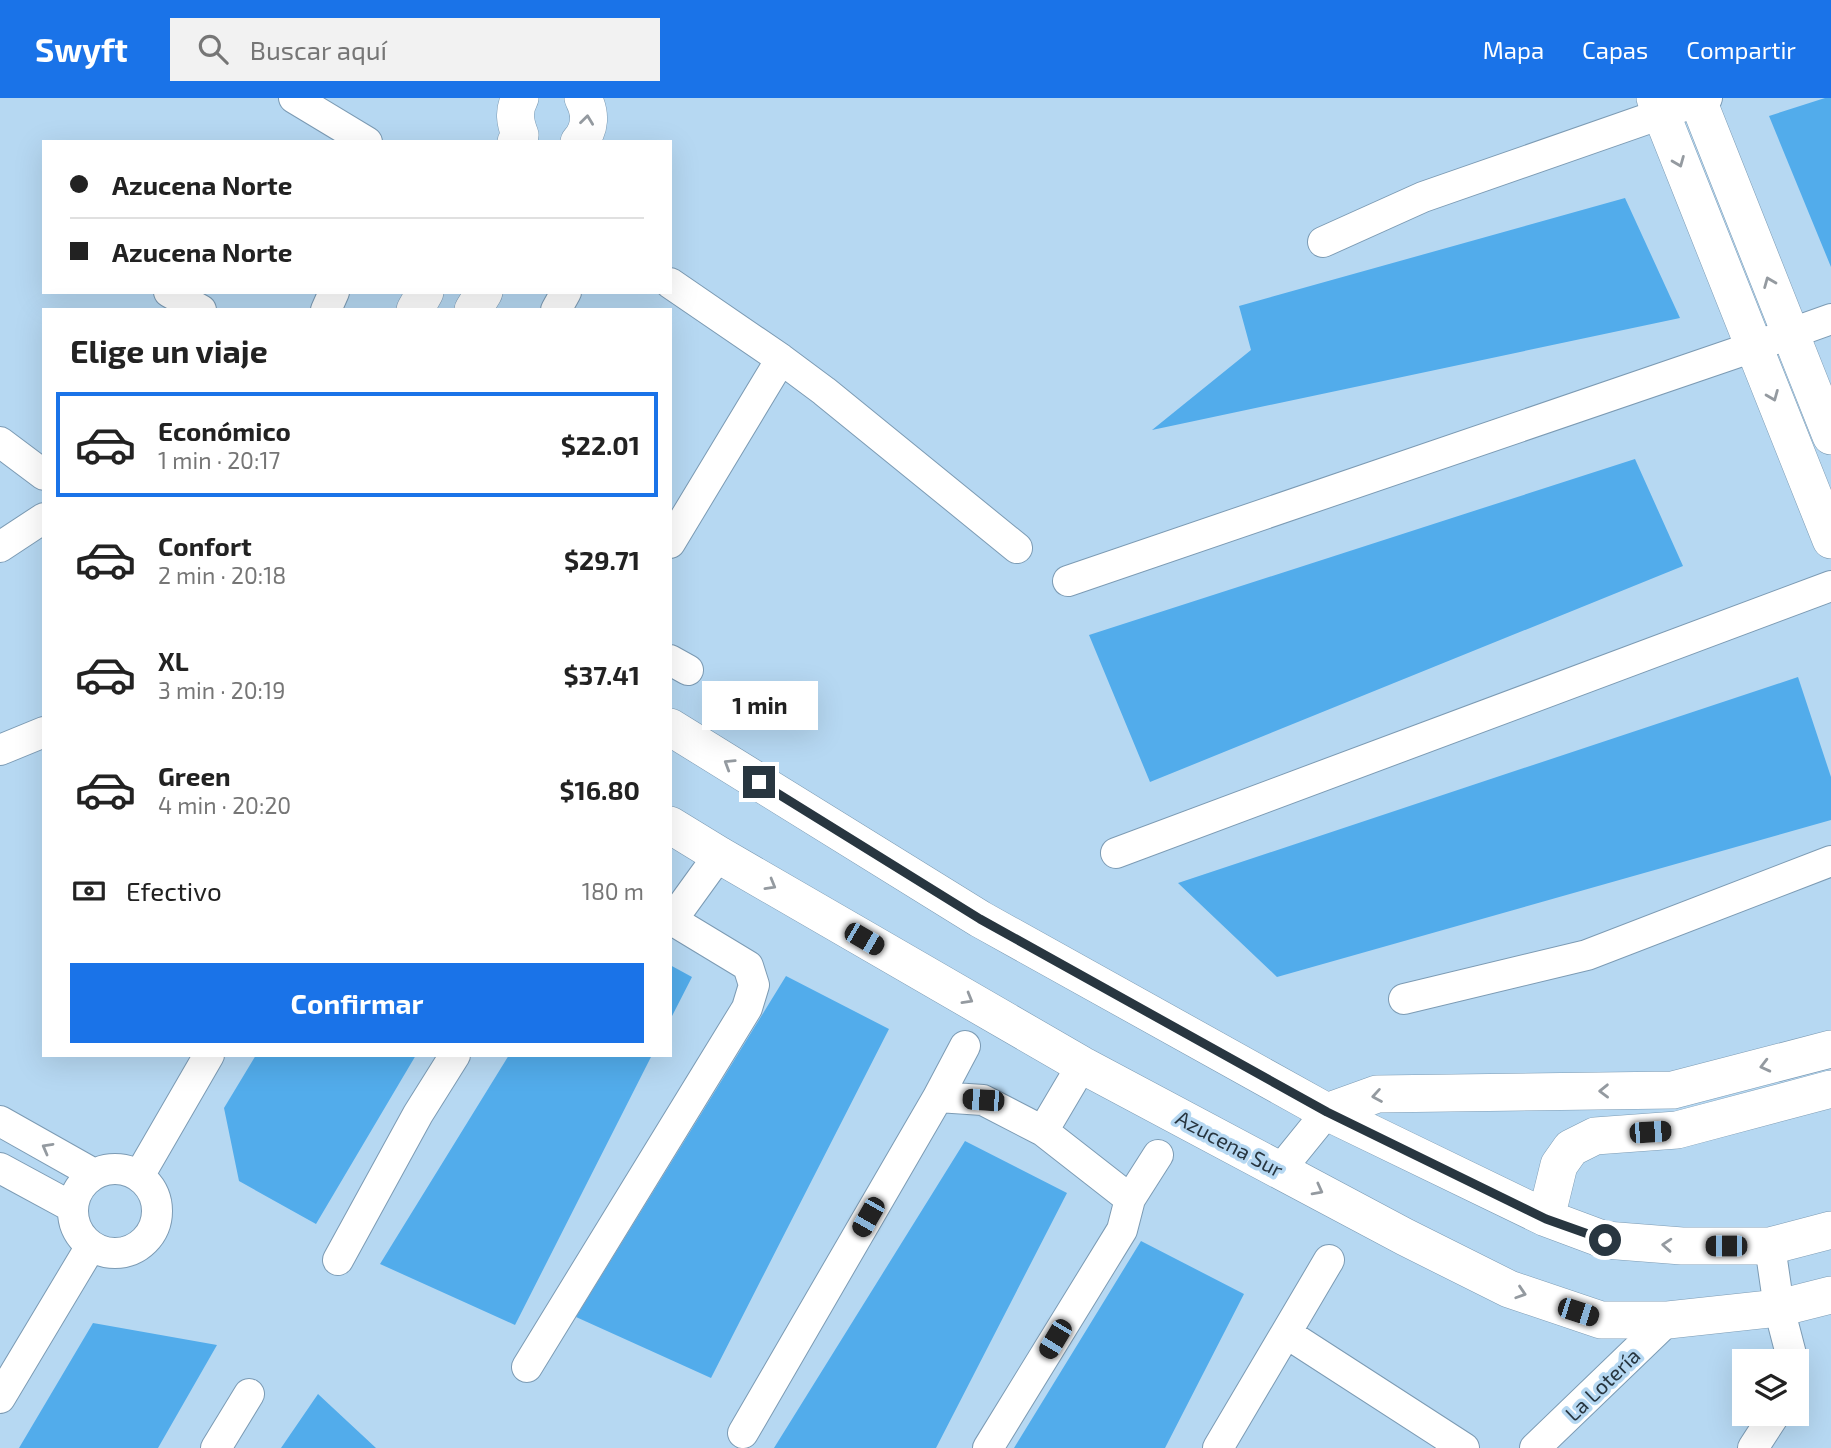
<!DOCTYPE html>
<html lang="es">
<head>
<meta charset="utf-8">
<style>
	body { margin:0; font-family:"Exo 2",sans-serif; background:#f2f2f2; color:#222; height:100vh; display:flex; flex-direction:column; font-size:26px; white-space:nowrap }
	* { box-sizing:border-box; margin:0 }
	p { font-size:23px; color:#767676 }
	.icon { flex:none; width:38px; height:38px; fill:none; stroke:currentColor; stroke-width:2; stroke-linecap:round; stroke-linejoin:round }
	.map { position:relative; flex:1; overflow:hidden }
	.side { position:absolute; left:42px; top:210px; width:630px; height:749px; display:flex; flex-direction:column; background:#fff; border-radius:0px; box-shadow:0 7px 28px #0002 }
	.side>* { flex:none }
	.banner { position:absolute; left:42px; top:42px; width:630px; height:154px; border-radius:0px; box-shadow:0 7px 28px #0002; display:grid; align-content:center; height:154px; padding:0 28px; background:#fff }
	.tools { position:absolute; left:1732px; top:1251px; display:grid; gap:14px }
	.tools a { display:grid; place-items:center; width:77px; height:77px; border-radius:0px; background:#fff; box-shadow:0 7px 28px #0002; font-size:35px }
	.end { position:absolute; width:32px; height:32px; margin:-16px; border:9px solid #283640; background:#fff; box-shadow:0 0 0 4px #fff }
	.from { border-radius:50% }
	.bubble { position:absolute; height:49px; border-radius:0px; background:#fff; box-shadow:0 7px 28px #0002; font-size:23px; font-weight:700; line-height:49px; text-align:center }
	.car { position:absolute; width:21px; height:42px; margin:-21px -10px; border-radius:9px; box-shadow:0 0 5px 2px #0007; background:linear-gradient(#222 24%,#8ab4d8 0 40%,#222 0 76%,#8ab4d8 0 86%,#222 0) }
	.banner b { display:flex; align-items:center; gap:24px; height:66px; font-size:26px }
	.banner b+b { border-top:2px solid #e0e0e0 }
	.banner i { width:18px; height:18px; background:#222 }
	ul { padding:0; list-style:none }
	li { display:flex; align-items:center; gap:21px; height:105px; margin:0 14px 10px; padding:0 14px; border:4px solid transparent; border-radius:0px }
	li div { flex:1 }
	li b { display:block; font-size:26px }
	li em { font-style:normal; font-weight:700 }
	li.selected { border-color:#1a73e8 }
	li>.icon { width:63px; height:63px; stroke-width:1.5 }
	h2 { padding:0 28px; font-size:32px; line-height:84px }
	.pay { display:flex; align-items:center; gap:18px; height:77px; padding:0 28px; font-size:26px }
	.pay p { margin-inline-start:auto }
	.action { display:flex; gap:14px; margin-top:auto; padding:14px 28px }
	.action a { flex:1; height:80px; border-radius:0px; background:#1a73e8; color:#fff; font-size:28px; font-weight:700; line-height:80px; text-align:center }
	header { display:flex; align-items:center; gap:42px; box-sizing:border-box; height:98px; padding:0 35px; background:#1a73e8; color:#fff }
	header strong { font-size:33px }
	nav { display:flex; gap:38px; margin-inline-start:auto; font-size:24px }
	.search { width:490px; height:63px; background:#f2f2f2; display:flex; align-items:center; gap:18px; box-sizing:border-box; padding:0 24px; border-radius:0px; color:#767676; font-size:26px }
	.map>svg:first-child { display:block }
</style>
</head>
<body>
<header>
<strong>Swyft</strong>
<div class="search"><svg class="icon" aria-label="search" viewBox="0 0 24 24"><circle cx="10" cy="10" r="6"/><path d="M15 15l6 6"/></svg>Buscar aquí</div>
<nav><a>Mapa</a><a>Capas</a><a>Compartir</a></nav>
</header>
<div class="map">
<svg width="1831" height="1350" viewBox="0 0 1831 1350">
	<rect width="100%" height="100%" fill="#b6d8f2"/>
	<path fill="#52aceb" d="M1825,0H1831V169L1769,18Z
		M1625,100L1680,220L1152,332L1251,252L1239,208Z
		M1635,361L1683,468L1150,684L1089,537Z
		M1798,579L1831,679V722L1277,879L1178,785Z
		M670,867L692,879L670,922Z
		M786,878L889,931L711,1280L576,1219Z
		M256,957H416L316,1126L239,1083L224,1010Z
		M509,957H652L515,1227L380,1166Z
		M965,1043L1067,1095L936,1350H774Z
		M1141,1143L1244,1196L1165,1350H1014Z
		M93,1225L217,1247L158,1350H19Z
		M318,1296L376,1350H281Z"/>
	<g fill="none" stroke-linecap="round" stroke-linejoin="round">
		<defs>
			<path id="minor" d="M294,0L367,44
				M1323,144L1423,99L1707,0
				M670,185L781,261L824,293L1017,450
				M169,194L201,212
				M326,212L334,194
				M556,212L566,194
				M0,344L44,377
				M670,445L781,261
				M0,449L44,420
				M1068,483L1753,249L1831,221
				M670,562L688,572
				M0,652L44,634
				M1116,755L1831,488
				M1404,901L1587,857L1831,763
				M938,999L965,948
				M0,1023L94,1076
				M1043,1033L1082,967
				M0,1070L72,1109
				M73 1113a42 42 0 1 1 84 0a42 42 0 1 1-84 0Z
				M1280,1072L1327,1014
				M139,1078L209,957
				M1130,1101L1158,1057
				M1770,1148L1779,1210L1792,1260L1791,1264
				M338,1162L418,1016L455,957
				M1286,1235L1464,1350
				M527,1269L747,910L754,887L748,868L672,822L719,757
				M0,1300L91,1148
				M743,1335L938,999L983,1002L1043,1033L1130,1101L1122,1132L988,1350
				M216,1350L249,1296
				M1218,1350L1329,1162
				M1535,1350L1668,1222
				M1753,1350L1775,1316"/>
			<path id="tertiary" d="M1655,0L1831,442
				M1697,0L1831,338
				M516,44L520,37C515,24 513,13 520,0
				M579,44C591,31 591,15 583,0
				M415,212L425,194
				M473,212L484,194
				M670,629L980,821L1327,1014L1546,1120L1605,1142L1682,1148H1770L1831,1132
				M670,727L719,757L1082,967L1405,1139L1509,1191L1601,1222H1668L1779,1210L1831,1197
				M1327,1014L1377,996L1673,992L1831,951
				M1546,1120L1559,1067L1571,1050L1595,1038L1677,1032L1831,991"/>
		</defs>
		<use href="#minor" stroke="#7c9bb4" stroke-width="32"/>
		<use href="#tertiary" stroke="#7c9bb4" stroke-width="38"/>
		<use href="#minor" stroke="#fff" stroke-width="30"/>
		<use href="#tertiary" stroke="#fff" stroke-width="37"/>
	</g>
	<defs><path id="oneway-chevron" d="M-2-3.5L2.5 0L-2 3.5" fill="none" stroke-width="1.6" stroke-linecap="round" stroke-linejoin="round" transform="scale(1.75)"/></defs>
	<g stroke="#949aa0">
		<use href="#oneway-chevron" transform="translate(587 22) rotate(-83)"/>
		<use href="#oneway-chevron" transform="translate(1679 64) rotate(68)"/>
		<use href="#oneway-chevron" transform="translate(1769 184) rotate(-112)"/>
		<use href="#oneway-chevron" transform="translate(1773 298) rotate(68)"/>
		<use href="#oneway-chevron" transform="translate(729 666) rotate(-148)"/>
		<use href="#oneway-chevron" transform="translate(771 787) rotate(30)"/>
		<use href="#oneway-chevron" transform="translate(968 901) rotate(30)"/>
		<use href="#oneway-chevron" transform="translate(1765 968) rotate(166)"/>
		<use href="#oneway-chevron" transform="translate(1604 993) rotate(179)"/>
		<use href="#oneway-chevron" transform="translate(1377 998) rotate(170)"/>
		<use href="#oneway-chevron" transform="translate(47 1050) rotate(-151)"/>
		<use href="#oneway-chevron" transform="translate(1318 1092) rotate(28)"/>
		<use href="#oneway-chevron" transform="translate(1667 1147) rotate(-176)"/>
		<use href="#oneway-chevron" transform="translate(1521 1195) rotate(18)"/>
	</g>
	<g fill="none" stroke-linecap="round" stroke-linejoin="round">
		<path stroke="#283640" stroke-width="9" d="M759,684L980,821L1327,1014L1546,1121L1605,1142"/>
	</g>
	<g text-anchor="middle" dominant-baseline="central" stroke-width="7" stroke-linejoin="round" paint-order="stroke">
		<g font-size="21" fill="#283640" stroke="#b6d8f2">
			<text transform="translate(1230 1045) rotate(28)">Azucena Sur</text>
			<text transform="translate(1602 1286) rotate(-44)">La Lotería</text>
		</g>
	</g>
</svg>
<div class="tools">
<a><svg class="icon" aria-label="layers" viewBox="0 0 24 24"><path d="M12 4l9 5-9 5-9-5zM3 14l9 5 9-5"/></svg></a>
</div>
<i class="end from" style="left:1605px;top:1142px"></i>
<i class="end" style="left:759px;top:684px"></i>
<div class="bubble" style="left:702px;top:583px;width:116px">1 min</div>
<i class="car" style="left:864px;top:841px;rotate:120deg"></i>
<i class="car" style="left:983px;top:1002px;rotate:274deg"></i>
<i class="car" style="left:1650px;top:1034px;rotate:86deg"></i>
<i class="car" style="left:868px;top:1119px;rotate:210deg"></i>
<i class="car" style="left:1726px;top:1148px;rotate:270deg"></i>
<i class="car" style="left:1578px;top:1214px;rotate:108deg"></i>
<i class="car" style="left:1055px;top:1241px;rotate:211deg"></i>
<div class="banner">
<b><i class="from"></i>Azucena Norte</b>
<b><i></i>Azucena Norte</b>
</div>
<section class="side">
<h2>Elige un viaje</h2>
<ul>
<li class="selected"><svg class="icon" aria-label="car" viewBox="0 0 24 24"><path d="M5 17H2v-5l4-1 3-4h7l3 4 3 1v5h-3M9 17h6M6 11h13"/><circle cx="7" cy="17" r="2"/><circle cx="17" cy="17" r="2"/></svg><div><b>Económico</b><p>1 min · 20:17</p></div><em>$22.01</em></li>
<li><svg class="icon" aria-label="car" viewBox="0 0 24 24"><path d="M5 17H2v-5l4-1 3-4h7l3 4 3 1v5h-3M9 17h6M6 11h13"/><circle cx="7" cy="17" r="2"/><circle cx="17" cy="17" r="2"/></svg><div><b>Confort</b><p>2 min · 20:18</p></div><em>$29.71</em></li>
<li><svg class="icon" aria-label="car" viewBox="0 0 24 24"><path d="M5 17H2v-5l4-1 3-4h7l3 4 3 1v5h-3M9 17h6M6 11h13"/><circle cx="7" cy="17" r="2"/><circle cx="17" cy="17" r="2"/></svg><div><b>XL</b><p>3 min · 20:19</p></div><em>$37.41</em></li>
<li><svg class="icon" aria-label="car" viewBox="0 0 24 24"><path d="M5 17H2v-5l4-1 3-4h7l3 4 3 1v5h-3M9 17h6M6 11h13"/><circle cx="7" cy="17" r="2"/><circle cx="17" cy="17" r="2"/></svg><div><b>Green</b><p>4 min · 20:20</p></div><em>$16.80</em></li>
</ul>
<div class="pay"><svg class="icon" aria-label="cash" viewBox="0 0 24 24"><path d="M3 7h18v10H3z"/><circle cx="12" cy="12" r="2"/></svg>Efectivo<p>180 m</p></div>
<div class="action"><a>Confirmar</a></div>
</section>
</div>
</body>
</html>
